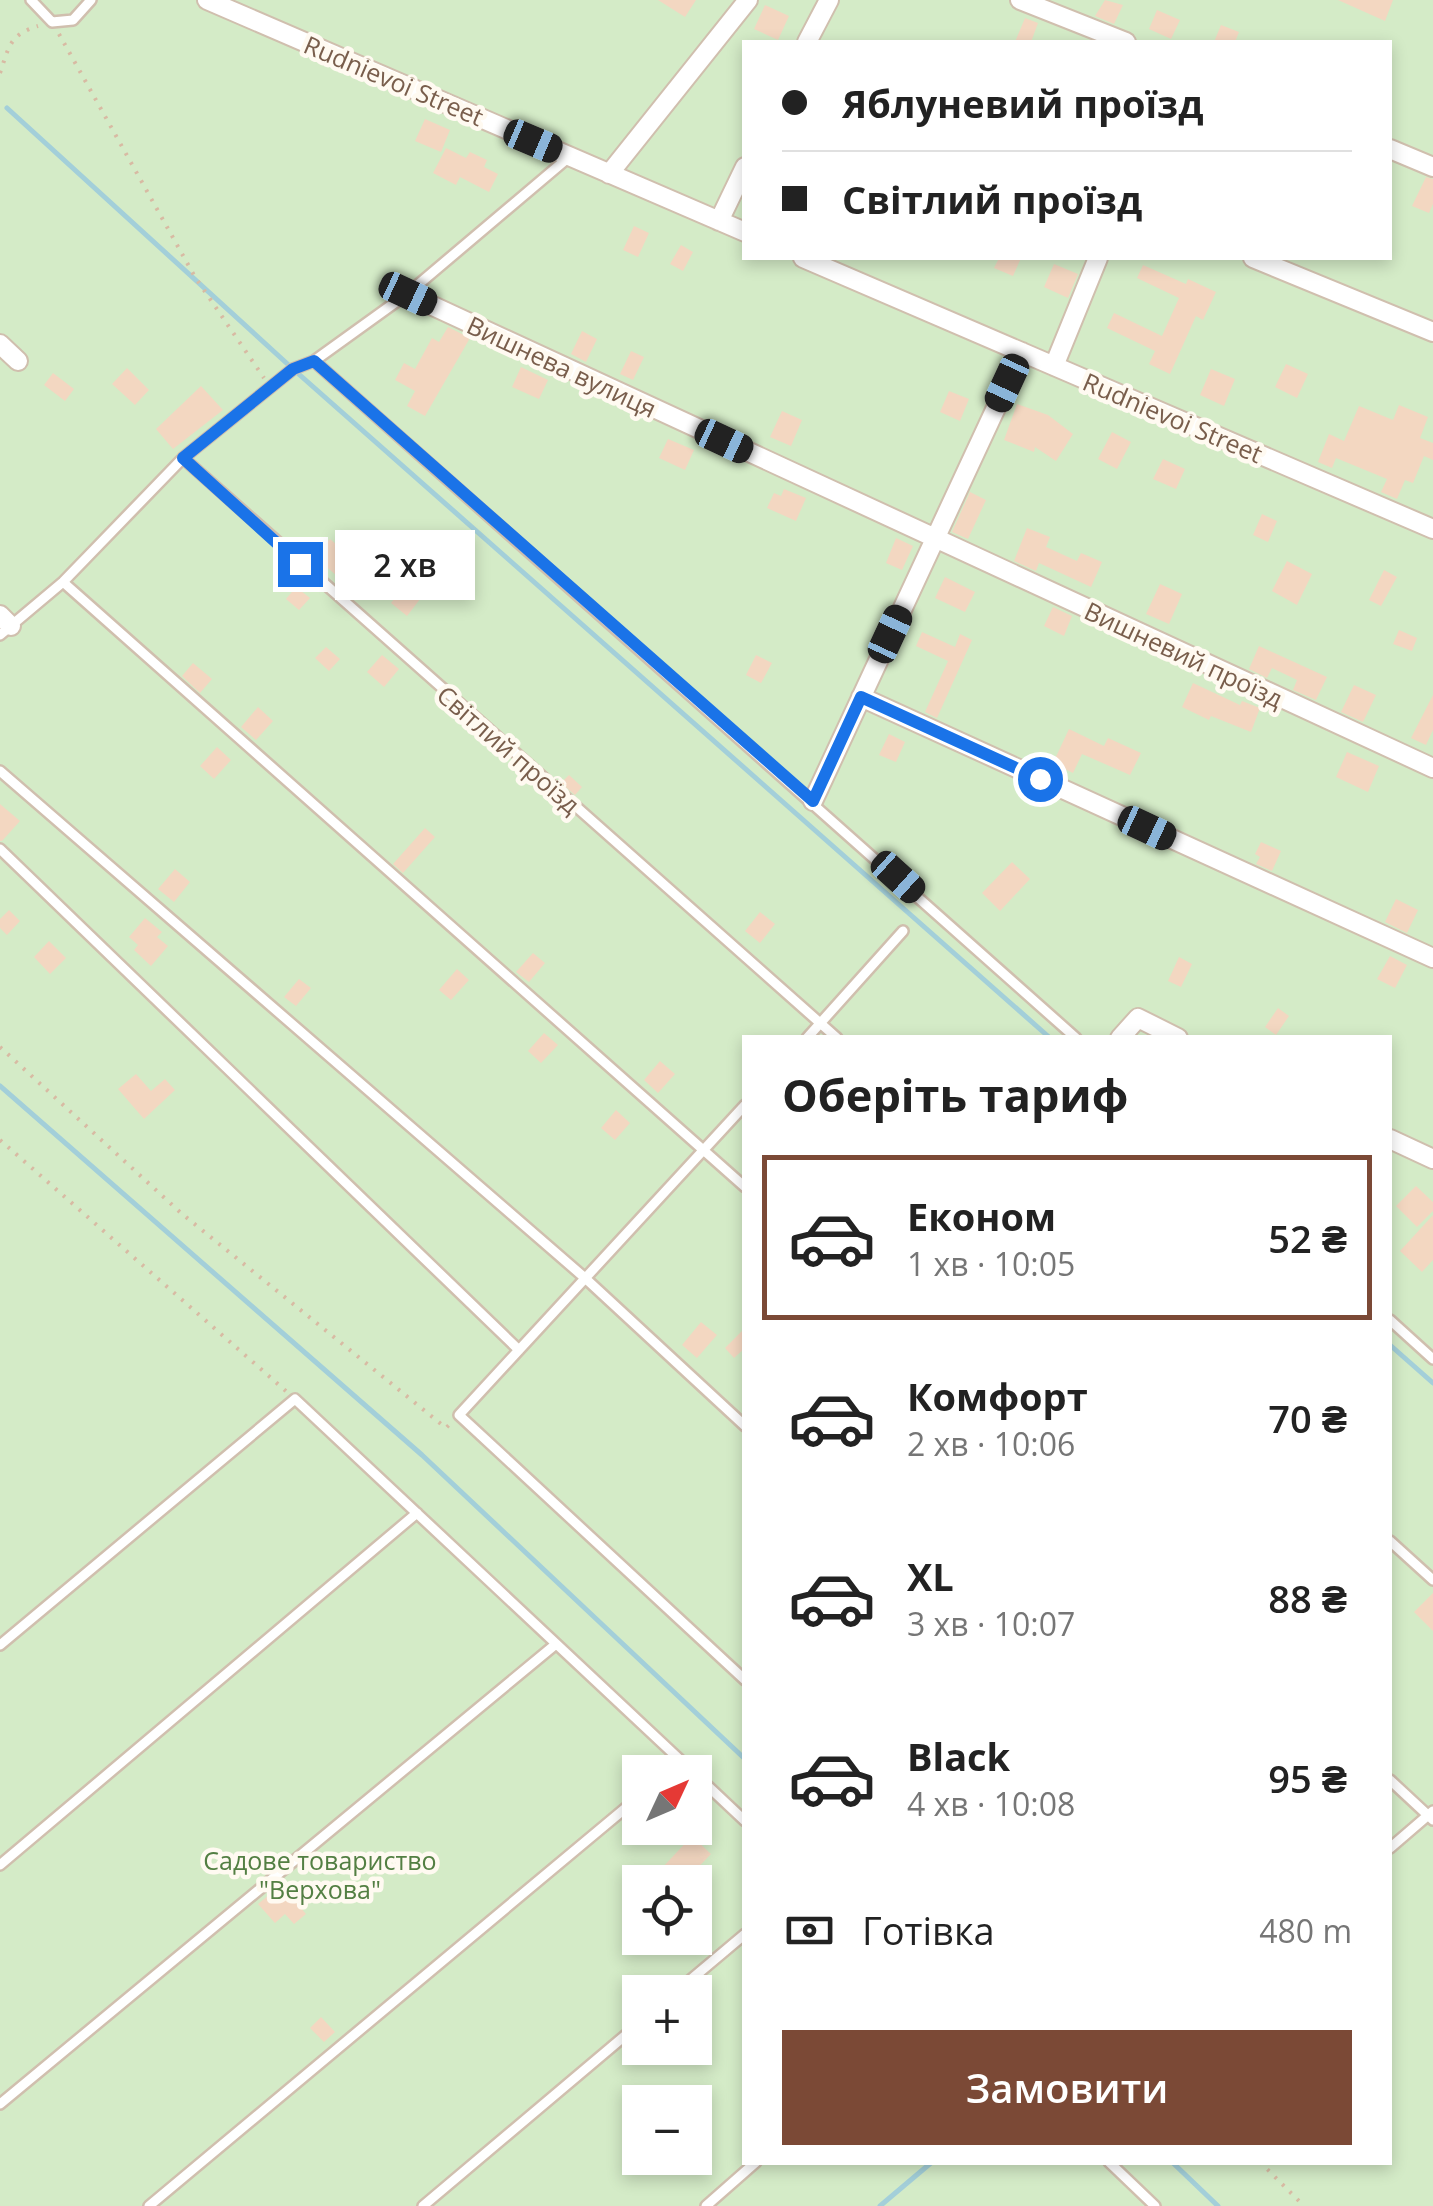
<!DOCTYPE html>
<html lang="uk">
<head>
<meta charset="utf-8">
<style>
	body { margin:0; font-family:"Open Sans",sans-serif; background:#f2f2f2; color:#222; height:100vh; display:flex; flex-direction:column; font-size:38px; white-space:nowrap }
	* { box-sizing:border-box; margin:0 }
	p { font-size:32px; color:#767676 }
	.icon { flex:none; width:55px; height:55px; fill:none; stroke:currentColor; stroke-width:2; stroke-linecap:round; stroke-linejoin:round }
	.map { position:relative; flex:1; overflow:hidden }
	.side { position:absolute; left:742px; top:1035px; width:650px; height:1130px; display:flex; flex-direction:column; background:#fff; border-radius:0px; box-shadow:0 5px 15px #0003 }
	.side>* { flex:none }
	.top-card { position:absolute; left:742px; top:40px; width:650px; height:220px; border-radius:0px; box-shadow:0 5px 15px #0003; display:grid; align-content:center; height:220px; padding:0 40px; background:#fff }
	.needle { width:65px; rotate:46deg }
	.fabs { position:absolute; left:622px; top:1755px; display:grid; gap:20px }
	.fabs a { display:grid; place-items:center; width:90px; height:90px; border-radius:0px; background:#fff; box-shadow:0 5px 15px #0003; font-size:50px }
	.end { position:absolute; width:45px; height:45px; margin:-22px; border:12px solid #1a73e8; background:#fff; box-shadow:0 0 0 5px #fff }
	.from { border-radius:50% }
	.bubble { position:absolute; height:70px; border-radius:0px; background:#fff; box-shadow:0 5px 15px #0003; font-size:32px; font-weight:600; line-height:70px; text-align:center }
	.car { position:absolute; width:30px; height:60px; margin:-30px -15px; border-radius:12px; box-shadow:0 0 8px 2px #0007; background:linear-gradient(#222 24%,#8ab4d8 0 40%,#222 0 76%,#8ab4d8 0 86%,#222 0) }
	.top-card b { display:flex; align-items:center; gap:35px; height:95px; font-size:38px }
	.top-card b+b { border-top:2px solid #e0e0e0 }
	.top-card i { width:25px; height:25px; background:#222 }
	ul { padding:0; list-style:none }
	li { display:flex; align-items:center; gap:30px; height:165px; margin:0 20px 15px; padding:0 20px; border:5px solid transparent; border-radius:0px }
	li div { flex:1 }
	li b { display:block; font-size:38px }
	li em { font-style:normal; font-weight:600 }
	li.current { border-color:#7b4936 }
	li>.icon { width:90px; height:90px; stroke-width:1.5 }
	h2 { padding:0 40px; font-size:45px; line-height:120px }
	.pay { display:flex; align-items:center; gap:25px; height:110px; padding:0 40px; font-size:38px }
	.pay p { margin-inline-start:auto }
	.cta { display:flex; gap:20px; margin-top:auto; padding:20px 40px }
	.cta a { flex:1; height:115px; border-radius:0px; background:#7b4936; color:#fff; font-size:40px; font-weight:600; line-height:115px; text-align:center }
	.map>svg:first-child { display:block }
</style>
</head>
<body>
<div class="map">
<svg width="1433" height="2206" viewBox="0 0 1433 2206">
	<rect width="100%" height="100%" fill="#fdf6ea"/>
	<path fill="#d4ebc7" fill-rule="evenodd" d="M0,0H1433V2206H0ZM745,42H1390V258H745ZM745,1038H1390V2162H745ZM640,1772H695V1828H640ZM640,1882H695V1938H640ZM640,1992H695V2048H640ZM640,2102H695V2158H640Z"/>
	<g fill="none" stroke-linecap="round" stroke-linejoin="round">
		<path stroke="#a3cfd9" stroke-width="5" d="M7,108L293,369L1050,1038
			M0,1086L422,1455L745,1759
			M1390,1345L1433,1383
			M1172,2162L1218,2206
			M880,2206L932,2162"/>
	</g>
	<path fill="#f3d7c1" d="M658,0H696L685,17Z
		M1105,0L1123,5L1114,24L1095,16Z
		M1338,0H1393L1385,21Z
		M765,5L789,16L778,40L754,29Z
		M1157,10L1180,20L1171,39L1149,29Z
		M1025,18L1038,23L1031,42H1015Z
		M1221,25L1239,32L1235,42H1214Z
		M425,119L450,130L441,152L415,141Z
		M446,148L466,158L470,152L487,160L484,167L498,174L489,192L460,177L456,185L433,173Z
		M1426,177L1433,179V204L1429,213L1412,206Z
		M634,226L649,233L638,257L623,250Z
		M681,245L693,252L683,271L670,264Z
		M999,258H1021L1013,276L994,268Z
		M1054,264L1078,274L1068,298L1044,287Z
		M1143,265L1186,284L1188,279L1216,292L1203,320L1196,316L1170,374L1149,364L1155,351L1107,328L1114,313L1162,336L1179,298L1137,278Z
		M448,327L470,338L425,416L407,406L415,391L395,380L404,363L415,369L432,338L439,342Z
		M582,331L597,339L586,362L571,354Z
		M631,351L644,357L633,380L620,374Z
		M1286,364L1308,374L1297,398L1275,387Z
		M521,367L548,380L539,399L512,387Z
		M127,368L149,390L135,405L112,384Z
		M1211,369L1235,379L1224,406L1200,395Z
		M53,373L74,389L65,401L44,385Z
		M201,386L223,410L173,449L156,429Z
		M949,391L969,399L960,421L940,412Z
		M1017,404L1048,415L1073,434L1056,461L1035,447L1034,452L1004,440Z
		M1399,405L1428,417L1420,438L1433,443V460L1424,456L1413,483L1405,480L1397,499L1381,492L1387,479L1336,458L1332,468L1318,462L1329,434L1344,441L1359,406L1393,420Z
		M782,411L802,420L791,446L770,437Z
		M1112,432L1131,442L1117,469L1098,459Z
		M668,439L694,450L685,470L659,458Z
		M1163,459L1185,469L1176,489L1153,479Z
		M784,489L806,498L796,521L767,508L774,493L781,496Z
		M970,492L986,500L968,539L952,532Z
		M1262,514L1277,521L1268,542L1253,535Z
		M1027,528L1050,537L1046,547L1077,561L1081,553L1102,562L1091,587L1039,563L1036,571L1014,561Z
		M896,538L913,546L902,570L886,563Z
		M330,539L353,559L337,576L314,556Z
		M1287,561L1312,574L1297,605L1272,591Z
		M1384,570L1397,577L1381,606L1369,600Z
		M945,577L975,592L965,612L935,598Z
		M408,581L424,594L407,616L391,603Z
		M1160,584L1182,594L1169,624L1146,614Z
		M296,587L310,598L299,610L286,599Z
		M1053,607L1072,616L1064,636L1044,626Z
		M1399,630L1417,638L1412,651L1393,644Z
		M922,632L955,647L960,634L972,640L937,718L925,712L948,661L916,646Z
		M1259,646L1327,677L1316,700L1293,690L1297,680L1272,668L1267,678L1249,669Z
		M326,647L340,659L329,671L315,658Z
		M382,655L399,669L384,687L367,672Z
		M756,655L772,663L761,683L746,675Z
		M193,663L212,679L200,693L182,676Z
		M1193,683L1240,705L1242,701L1260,708L1251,732L1211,716L1209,720L1182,707Z
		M1354,685L1376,695L1363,722L1341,712Z
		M1433,695V730L1426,745L1411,738Z
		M258,707L273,721L256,740L241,727Z
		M1069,729L1104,746L1108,738L1141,753L1130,775L1082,754L1073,773L1053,763Z
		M889,734L905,742L896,762L879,755Z
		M217,747L231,760L214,779L200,766Z
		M1347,752L1379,766L1368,792L1336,777Z
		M569,775L582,787L575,795L561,783Z
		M0,804L20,821L2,841H0Z
		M425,828L435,837L403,873L393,864Z
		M1261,842L1281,851L1272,871L1256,864L1260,857L1255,854Z
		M1012,862L1030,879L1000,911L982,893Z
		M175,869L190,882L174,902L158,889Z
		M1396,899L1418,910L1407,933L1385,922Z
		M9,910L20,921L7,935L0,928V919Z
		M760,912L775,924L760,943L745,931Z
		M145,918L162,932L157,937L168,946L151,966L134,950L138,945L129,937Z
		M49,941L66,958L50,974L34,957Z
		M533,953L545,963L529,982L516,972Z
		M1390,956L1407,965L1395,988L1377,979Z
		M1179,957L1192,964L1181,987L1168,981Z
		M457,969L469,980L451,1000L439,990Z
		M299,979L311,988L296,1006L284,997Z
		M1278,1008L1289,1016L1276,1035L1265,1027Z
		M544,1033L558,1045L541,1063L528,1051Z
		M660,1061L675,1074L658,1093L644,1080Z
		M136,1074L151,1091L165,1079L175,1090L144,1119L118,1089Z
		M616,1110L630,1123L615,1140L601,1128Z
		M1416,1186L1433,1202V1211L1417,1227L1396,1206Z
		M1433,1215V1260L1422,1272L1400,1251Z
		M701,1322L717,1335L697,1358L682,1345Z
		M745,1328V1348L734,1358L725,1348Z
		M1433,1593V1631L1414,1612Z
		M692,1836L711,1854L684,1882H678L662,1868Z
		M281,1885L306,1914L294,1924L285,1914L275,1923L258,1904Z
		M321,2017L335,2032L324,2042L310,2028Z"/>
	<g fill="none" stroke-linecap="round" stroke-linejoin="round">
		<defs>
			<path id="lane" d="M31,0L52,22L73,20L91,0
				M314,361L1076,1038
				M183,458L837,1038
				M63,582L745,1187
				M0,635L63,582L183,458L293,369L314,361L407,294L569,157
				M0,771L585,1278L745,1426
				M0,849L519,1350
				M807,1038L903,931
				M745,1105L459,1415L745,1680
				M1390,1320L1433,1359
				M1390,1541L1433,1580
				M0,1645L295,1399L693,1772
				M668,1772L681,1761
				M695,1774L745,1821
				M1390,1780L1433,1820
				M1390,1848L1433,1811
				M0,1865L417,1513
				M676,1992L745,1934
				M0,2104L556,1644
				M1109,2162L1155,2206
				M149,2206L640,1796
				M423,2206L640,2023
				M706,2206L756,2162"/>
			<path id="street" d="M207,0L745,232
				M1020,0L1126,42
				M807,42L829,0
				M1390,149L1433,167
				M609,174L748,0
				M719,221L745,167
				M803,258L1433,529
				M1253,258L1433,332
				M407,294L1433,768
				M0,344L18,361
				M1054,366L1098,258
				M0,615L11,626
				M861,697L1433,958
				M813,801L1022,352
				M1120,1038L1138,1018L1178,1038
				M1390,1139L1433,1159"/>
		</defs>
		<use href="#lane" stroke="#d0bfae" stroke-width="14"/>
		<use href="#street" stroke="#d0bfae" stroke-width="22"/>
		<path stroke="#d8baa3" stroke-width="4" stroke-dasharray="2.5 8" stroke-linecap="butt" d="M59,34L195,277L264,378
			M0,73C9,47 9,35 38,26
			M0,1047L181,1213L446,1428L449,1425
			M0,1140L287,1392
			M1260,2162L1304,2206"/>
		<use href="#lane" stroke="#fff" stroke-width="9"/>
		<use href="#street" stroke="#fff" stroke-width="18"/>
	</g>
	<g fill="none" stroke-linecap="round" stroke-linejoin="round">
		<path stroke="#1a73e8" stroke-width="12" d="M300,564L183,458L293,369L314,361L813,801L861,697L1040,779"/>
	</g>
	<g text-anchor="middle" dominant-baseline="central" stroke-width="9" stroke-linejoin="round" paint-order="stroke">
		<g font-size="25" fill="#795e4c" stroke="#fffaf1">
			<text transform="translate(394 80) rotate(23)">Rudnievoi Street</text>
			<text transform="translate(562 366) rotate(25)">Вишнева вулиця</text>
			<text transform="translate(1173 417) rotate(23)">Rudnievoi Street</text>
			<text transform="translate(1184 654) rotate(25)">Вишневий проїзд</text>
			<text transform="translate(509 749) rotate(41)">Світлий проїзд</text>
		</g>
		<g font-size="25" fill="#537f43" stroke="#fffaf1">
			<text x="320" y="1860">Садове товариство<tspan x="320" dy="29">"Верхова"</tspan></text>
		</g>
	</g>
</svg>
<div class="fabs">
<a><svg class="needle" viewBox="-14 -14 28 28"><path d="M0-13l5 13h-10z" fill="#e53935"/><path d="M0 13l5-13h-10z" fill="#767676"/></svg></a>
<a><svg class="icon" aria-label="locate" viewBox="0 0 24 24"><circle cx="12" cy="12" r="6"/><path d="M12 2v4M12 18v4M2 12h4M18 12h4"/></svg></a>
<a>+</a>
<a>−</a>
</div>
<i class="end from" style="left:1040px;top:779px"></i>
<i class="end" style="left:300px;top:564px"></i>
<div class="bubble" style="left:335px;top:530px;width:140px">2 хв</div>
<i class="car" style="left:533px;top:141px;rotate:113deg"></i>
<i class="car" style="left:408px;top:294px;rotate:115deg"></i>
<i class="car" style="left:1007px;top:383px;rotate:205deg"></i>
<i class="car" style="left:724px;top:441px;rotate:115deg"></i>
<i class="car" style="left:890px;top:634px;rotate:25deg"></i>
<i class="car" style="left:1147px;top:828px;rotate:115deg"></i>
<i class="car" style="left:898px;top:877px;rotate:132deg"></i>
<div class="top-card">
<b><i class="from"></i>Яблуневий проїзд</b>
<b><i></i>Світлий проїзд</b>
</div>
<section class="side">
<h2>Оберіть тариф</h2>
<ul>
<li class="current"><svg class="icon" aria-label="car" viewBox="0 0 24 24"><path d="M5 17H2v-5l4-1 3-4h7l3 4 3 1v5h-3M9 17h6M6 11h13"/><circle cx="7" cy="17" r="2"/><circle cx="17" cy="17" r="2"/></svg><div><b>Економ</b><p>1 хв · 10:05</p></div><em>52 ₴</em></li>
<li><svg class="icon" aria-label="car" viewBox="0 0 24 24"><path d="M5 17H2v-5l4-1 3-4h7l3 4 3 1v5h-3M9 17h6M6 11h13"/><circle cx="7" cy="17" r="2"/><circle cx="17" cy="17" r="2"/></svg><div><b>Комфорт</b><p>2 хв · 10:06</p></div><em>70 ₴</em></li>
<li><svg class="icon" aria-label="car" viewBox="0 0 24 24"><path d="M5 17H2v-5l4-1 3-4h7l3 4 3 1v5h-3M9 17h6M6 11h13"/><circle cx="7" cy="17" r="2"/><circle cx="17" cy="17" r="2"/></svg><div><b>XL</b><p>3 хв · 10:07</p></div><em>88 ₴</em></li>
<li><svg class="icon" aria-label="car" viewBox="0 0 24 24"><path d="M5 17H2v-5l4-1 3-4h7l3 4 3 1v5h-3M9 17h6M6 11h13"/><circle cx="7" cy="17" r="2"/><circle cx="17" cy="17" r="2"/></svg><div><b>Black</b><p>4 хв · 10:08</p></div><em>95 ₴</em></li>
</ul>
<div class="pay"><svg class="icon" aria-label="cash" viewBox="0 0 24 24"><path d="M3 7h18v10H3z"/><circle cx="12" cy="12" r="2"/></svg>Готівка<p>480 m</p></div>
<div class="cta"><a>Замовити</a></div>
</section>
</div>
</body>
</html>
